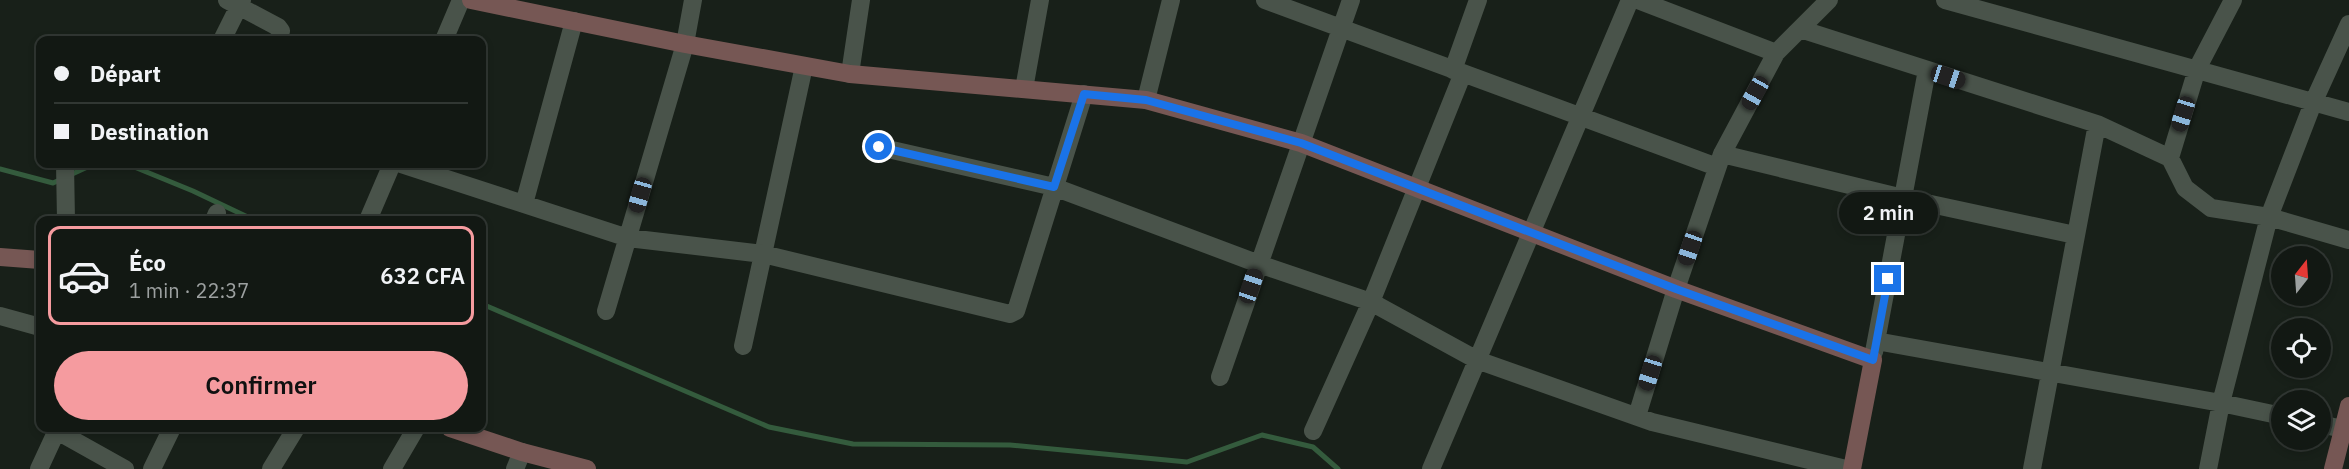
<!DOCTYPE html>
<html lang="fr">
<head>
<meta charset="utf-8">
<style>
	body { margin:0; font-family:"IBM Plex Sans",sans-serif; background:#1b211c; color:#f1f3f6; height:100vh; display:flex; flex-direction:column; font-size:22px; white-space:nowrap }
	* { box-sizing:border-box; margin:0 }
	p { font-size:20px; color:#9ca0a0 }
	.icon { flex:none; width:33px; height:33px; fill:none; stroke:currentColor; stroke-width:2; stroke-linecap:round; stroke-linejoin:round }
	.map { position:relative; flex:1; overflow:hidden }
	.side { position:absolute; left:36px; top:216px; width:450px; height:216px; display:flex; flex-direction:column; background:#121813; border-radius:12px; box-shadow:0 3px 9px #0003,0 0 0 2px #313733 }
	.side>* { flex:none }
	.guide { position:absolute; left:36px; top:36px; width:450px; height:132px; border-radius:12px; box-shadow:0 3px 9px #0003,0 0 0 2px #313733; display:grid; align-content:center; height:132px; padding:0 18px; background:#121813 }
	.needle { width:39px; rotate:17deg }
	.tools { position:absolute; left:2271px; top:246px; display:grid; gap:12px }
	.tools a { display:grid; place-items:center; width:60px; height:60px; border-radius:50%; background:#121813; box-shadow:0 3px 9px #0003,0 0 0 2px #313733; font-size:30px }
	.end { position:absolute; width:27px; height:27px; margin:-14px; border:8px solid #1a73e8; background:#fff; box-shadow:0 0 0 3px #fff }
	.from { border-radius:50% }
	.bubble { position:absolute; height:42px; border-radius:21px; background:#121813; box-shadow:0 3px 9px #0003,0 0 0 2px #313733; font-size:20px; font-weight:600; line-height:42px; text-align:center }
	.car { position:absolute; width:18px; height:36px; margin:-18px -9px; border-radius:8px; box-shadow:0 0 4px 2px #0007; background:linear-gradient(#222 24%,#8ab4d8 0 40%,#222 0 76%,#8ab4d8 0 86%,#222 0) }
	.guide b { display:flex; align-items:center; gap:21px; height:57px; font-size:22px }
	.guide b+b { border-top:2px solid #313733 }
	.guide i { width:15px; height:15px; background:#f1f3f6 }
	ul { padding:10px 0 0; list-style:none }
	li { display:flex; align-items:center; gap:18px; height:99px; margin:0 12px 9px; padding:0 6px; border:3px solid transparent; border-radius:12px }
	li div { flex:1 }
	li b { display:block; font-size:22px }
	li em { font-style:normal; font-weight:600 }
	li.current { border-color:#f59b9f }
	li>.icon { width:54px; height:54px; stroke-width:1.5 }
	.button { display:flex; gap:12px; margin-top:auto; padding:12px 18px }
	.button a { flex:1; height:69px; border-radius:36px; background:#f59b9f; color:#111; font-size:24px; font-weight:600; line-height:69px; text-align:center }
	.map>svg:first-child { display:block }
</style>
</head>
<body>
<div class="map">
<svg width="2349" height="469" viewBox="0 0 2349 469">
	<rect width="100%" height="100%" fill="#182019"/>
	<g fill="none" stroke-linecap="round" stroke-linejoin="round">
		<path stroke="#345b3d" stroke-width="5" d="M127,164L193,191L254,220
			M0,169L53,183L62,179
			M70,175L94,164
			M482,304L769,427L853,444L1010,445L1187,462L1262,435L1313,447L1338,469"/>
		<path stroke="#49534a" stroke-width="18" d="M227,0L278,27L281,31L278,40
			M1265,0L1717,167
			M1638,0L1776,53
			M1945,0L2349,112
			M1800,29L2097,124L2170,158L2185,188L2211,208L2269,217L2349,240
			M222,40L242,0
			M444,40L461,0
			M1453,70L1478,0
			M850,74L861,0
			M1024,89L1040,0
			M1146,100L1171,0
			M879,147L1054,187L1259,264L1371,302L1477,360L1652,422L1846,469
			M1722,154L1903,198L2075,235
			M2170,158L2197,69L2233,0
			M65,164L66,220
			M401,164L628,238L763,254L1010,314L1016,311L1084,94
			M524,204L574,21
			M214,220L217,213
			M368,220L392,164
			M606,311L685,44L693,0
			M0,316L40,327
			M1876,341L2221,403L2282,416
			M743,346L804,66
			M1874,352L1927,70
			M1220,377L1351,0
			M1637,416L1676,289L1722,154L1776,53L1829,0
			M2320,424L2343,429
			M57,431L125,469
			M1313,431L1371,302L1463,73
			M39,469L58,428
			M152,469L172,428
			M271,469L296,428
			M392,469L416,428
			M515,469L522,452
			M1431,469L1630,0
			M2032,469L2097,124
			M2208,469L2221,403L2269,217L2313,103L2349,24"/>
		<path stroke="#765754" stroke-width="18" d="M471,0L685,44L850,74L1146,100L1301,143L1676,289L1873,360L1852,469
			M0,257L40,260
			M450,428L522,452L587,469
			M2333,469L2349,406"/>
	</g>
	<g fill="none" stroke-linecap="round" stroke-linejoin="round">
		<path stroke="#1a73e8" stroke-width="8" d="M879,147L1054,187L1084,94L1146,100L1301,143L1676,289L1873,360L1888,279"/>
	</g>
</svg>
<div class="tools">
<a><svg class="needle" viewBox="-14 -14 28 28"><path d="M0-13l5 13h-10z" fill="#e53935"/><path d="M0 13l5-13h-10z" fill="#9ca0a0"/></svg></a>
<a><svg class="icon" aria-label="locate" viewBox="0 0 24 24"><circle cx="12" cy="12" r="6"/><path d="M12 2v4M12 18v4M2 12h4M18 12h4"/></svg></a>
<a><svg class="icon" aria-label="layers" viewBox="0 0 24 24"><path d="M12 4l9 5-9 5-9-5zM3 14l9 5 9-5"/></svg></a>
</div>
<i class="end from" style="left:879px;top:147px"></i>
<i class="end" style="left:1888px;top:279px"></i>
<div class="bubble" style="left:1839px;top:192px;width:99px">2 min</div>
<i class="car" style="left:1948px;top:77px;rotate:108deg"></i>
<i class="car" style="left:1755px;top:93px;rotate:209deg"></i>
<i class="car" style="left:2183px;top:114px;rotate:197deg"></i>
<i class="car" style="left:640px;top:195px;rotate:196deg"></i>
<i class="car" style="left:1690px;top:248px;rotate:199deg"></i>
<i class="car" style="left:1251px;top:286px;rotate:19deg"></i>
<i class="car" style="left:1650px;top:373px;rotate:197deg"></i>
<div class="guide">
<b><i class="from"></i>Départ</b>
<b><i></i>Destination</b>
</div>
<section class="side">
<ul>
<li class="current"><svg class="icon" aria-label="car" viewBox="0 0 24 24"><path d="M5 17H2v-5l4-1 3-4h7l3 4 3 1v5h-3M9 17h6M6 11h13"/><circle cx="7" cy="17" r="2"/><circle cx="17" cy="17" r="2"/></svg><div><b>Éco</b><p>1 min · 22:37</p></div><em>632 CFA</em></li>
</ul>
<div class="button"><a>Confirmer</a></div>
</section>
</div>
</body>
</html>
